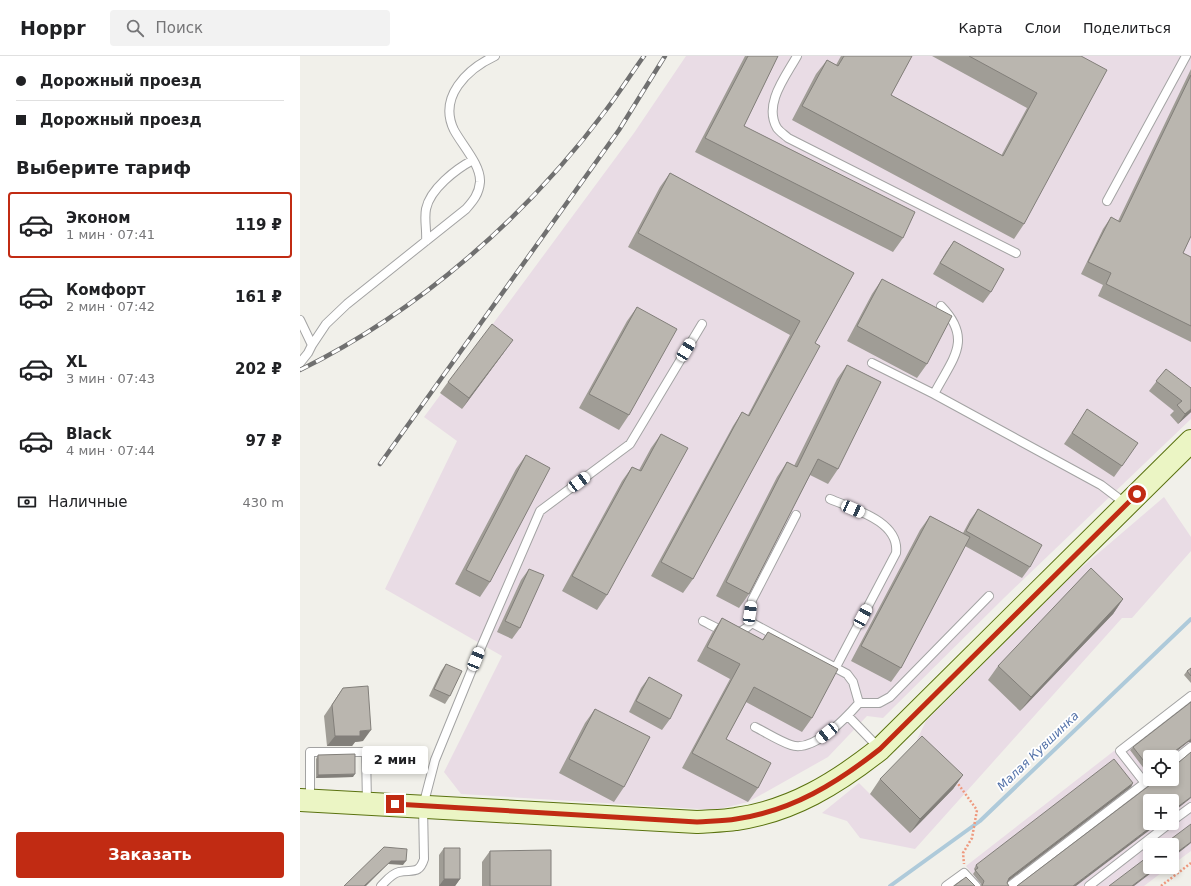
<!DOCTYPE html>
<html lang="ru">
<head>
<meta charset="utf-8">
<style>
	body { margin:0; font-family:"DejaVu Sans",sans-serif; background:#f2f2f2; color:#202124; height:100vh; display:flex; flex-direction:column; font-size:15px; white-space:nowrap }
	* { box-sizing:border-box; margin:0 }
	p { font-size:13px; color:#757577 }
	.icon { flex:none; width:22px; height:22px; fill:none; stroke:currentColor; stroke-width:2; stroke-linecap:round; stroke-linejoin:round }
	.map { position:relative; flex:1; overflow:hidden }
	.side { display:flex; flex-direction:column; background:#fff; width:300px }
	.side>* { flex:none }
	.hud { display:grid; align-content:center; height:88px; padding:0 16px; background:#fff }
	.buttons { position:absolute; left:843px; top:694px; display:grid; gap:8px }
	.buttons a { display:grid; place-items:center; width:36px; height:36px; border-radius:4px; background:#fff; box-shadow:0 2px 6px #0003; font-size:20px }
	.end { position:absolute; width:18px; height:18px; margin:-9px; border:5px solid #c12b13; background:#fff; box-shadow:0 0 0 2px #fff }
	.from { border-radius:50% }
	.bubble { position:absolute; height:28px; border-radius:4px; background:#fff; box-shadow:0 2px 6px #0003; font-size:13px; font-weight:700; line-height:28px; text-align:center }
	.car { position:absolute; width:12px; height:24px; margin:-12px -6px; border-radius:5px; box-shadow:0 0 3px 1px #0007; background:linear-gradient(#fff 24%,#345 0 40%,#fff 0 76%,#345 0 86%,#fff 0) }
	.hud b { display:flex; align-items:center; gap:14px; height:38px; font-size:15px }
	.hud b+b { border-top:1px solid #e0e0e0 }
	.hud i { width:10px; height:10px; background:#202124 }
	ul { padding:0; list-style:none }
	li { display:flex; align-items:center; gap:12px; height:66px; margin:0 8px 6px; padding:0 8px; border:2px solid transparent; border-radius:4px }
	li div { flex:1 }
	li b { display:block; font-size:15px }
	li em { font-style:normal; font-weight:700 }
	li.active { border-color:#c12b13 }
	li>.icon { width:36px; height:36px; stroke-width:1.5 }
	h2 { padding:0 16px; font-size:18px; line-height:48px }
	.pay { display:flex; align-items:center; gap:10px; height:44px; padding:0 16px; font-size:15px }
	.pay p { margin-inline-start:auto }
	.primary-button { display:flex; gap:8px; margin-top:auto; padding:8px 16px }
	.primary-button a { flex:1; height:46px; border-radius:4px; background:#c12b13; color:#fff; font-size:16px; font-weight:700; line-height:46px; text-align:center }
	header { display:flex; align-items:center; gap:24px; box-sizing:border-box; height:56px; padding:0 20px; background:#fff; border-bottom:1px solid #e0e0e0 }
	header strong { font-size:19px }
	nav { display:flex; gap:22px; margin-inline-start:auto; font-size:14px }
	.search { width:280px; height:36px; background:#f2f2f2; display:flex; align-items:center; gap:10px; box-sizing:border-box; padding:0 14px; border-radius:4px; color:#757577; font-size:15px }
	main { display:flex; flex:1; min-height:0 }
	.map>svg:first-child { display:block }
</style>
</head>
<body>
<header>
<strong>Hoppr</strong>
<div class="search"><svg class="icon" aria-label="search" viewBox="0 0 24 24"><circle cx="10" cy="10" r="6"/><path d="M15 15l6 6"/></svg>Поиск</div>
<nav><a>Карта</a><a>Слои</a><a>Поделиться</a></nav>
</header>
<main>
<section class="side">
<div class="hud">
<b><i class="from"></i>Дорожный проезд</b>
<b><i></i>Дорожный проезд</b>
</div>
<h2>Выберите тариф</h2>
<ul>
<li class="active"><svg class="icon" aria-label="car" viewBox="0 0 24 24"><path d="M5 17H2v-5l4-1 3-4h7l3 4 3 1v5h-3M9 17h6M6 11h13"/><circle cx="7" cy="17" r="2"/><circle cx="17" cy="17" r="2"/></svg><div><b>Эконом</b><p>1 мин · 07:41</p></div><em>119 ₽</em></li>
<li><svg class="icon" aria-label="car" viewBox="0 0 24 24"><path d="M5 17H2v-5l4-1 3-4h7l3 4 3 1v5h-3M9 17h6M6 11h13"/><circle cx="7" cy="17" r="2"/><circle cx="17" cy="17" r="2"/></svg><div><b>Комфорт</b><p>2 мин · 07:42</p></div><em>161 ₽</em></li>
<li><svg class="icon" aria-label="car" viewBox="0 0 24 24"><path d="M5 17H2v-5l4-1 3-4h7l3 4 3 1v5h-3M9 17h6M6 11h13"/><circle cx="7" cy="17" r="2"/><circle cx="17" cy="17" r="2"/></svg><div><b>XL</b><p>3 мин · 07:43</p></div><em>202 ₽</em></li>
<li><svg class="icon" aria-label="car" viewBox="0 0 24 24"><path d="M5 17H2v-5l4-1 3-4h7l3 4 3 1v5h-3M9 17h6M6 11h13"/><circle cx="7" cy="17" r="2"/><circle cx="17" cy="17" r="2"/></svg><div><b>Black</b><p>4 мин · 07:44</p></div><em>97 ₽</em></li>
</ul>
<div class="pay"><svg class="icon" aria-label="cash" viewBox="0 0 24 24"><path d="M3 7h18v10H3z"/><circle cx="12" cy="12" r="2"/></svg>Наличные<p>430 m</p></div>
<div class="primary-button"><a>Заказать</a></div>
</section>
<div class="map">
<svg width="891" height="830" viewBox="0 0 891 830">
	<rect width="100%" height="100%" fill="#f1f0ea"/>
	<path fill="#e9dce5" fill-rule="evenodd" d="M386,0H891V363L705,541L583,662L567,660L528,701L448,746L415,754L161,738L144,716L202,600L85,533L157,385L124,361L334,77Z
		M864,441L891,481V495L832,562H822L615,793L560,782L547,765L522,757L559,727L570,738L612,694L626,665L774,518Z
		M891,635V795L872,809V789H850V811H869L844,830H682L666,810ZM850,701H872V723H850ZM850,745H872V767H850Z"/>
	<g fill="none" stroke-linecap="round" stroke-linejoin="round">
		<path stroke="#aecada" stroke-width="4" d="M590,830L680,765L891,563"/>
		<defs>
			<path id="lane" d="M497,0C486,20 463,48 477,72C480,76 485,79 488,82L716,197
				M807,145L886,0
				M126,185C127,174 124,164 126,153C130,133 156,113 173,104
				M0,264L12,289L8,297L0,307
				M12,289L26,268L47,248L166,153C173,145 179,138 180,126C181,109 162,89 154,74C138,41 167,13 195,0
				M572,307L634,338L801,429L826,448
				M634,338C652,303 674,284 641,250
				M530,443C553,453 600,465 596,497L536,611
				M496,459L452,544L450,557L452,567L547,618L553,626L559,647
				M403,565C423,575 434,585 452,567
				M548,660L579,692
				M455,671C467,677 479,685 491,689C513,697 546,662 559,647H579L590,641L689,540
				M872,706L891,691
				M845,727L820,695L891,640
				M10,744V696H66L67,747
				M872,765L891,751
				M81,830C86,825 91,818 99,816C112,813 119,819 124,803L123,750L135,704L182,589L240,455L330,388L402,268
				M646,830L664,817L676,830
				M710,830L850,723
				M789,830L870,767"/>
			<path id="secondary" d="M0,744L397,766C410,765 424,765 436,763C492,755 537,727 580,693L891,385"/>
		</defs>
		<use href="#lane" stroke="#a3a3a3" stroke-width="10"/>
		<use href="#secondary" stroke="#5a720f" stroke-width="24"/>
		<path stroke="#ee997e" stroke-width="2.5" stroke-dasharray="2 2" stroke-linecap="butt" d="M656,725L677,754L672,782L663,797L664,808
			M861,830L891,807"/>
		<use href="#lane" stroke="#fff" stroke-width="8"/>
		<use href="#secondary" stroke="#ebf5c4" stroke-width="22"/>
		<defs>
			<path id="rail" d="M0,314C118,256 227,160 306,54C319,37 331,18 344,0
				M80,408L319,74L365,0"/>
		</defs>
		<use href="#rail" stroke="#707070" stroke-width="4.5"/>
		<use href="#rail" stroke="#fff" stroke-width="3" stroke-dasharray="9" stroke-linecap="butt"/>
	</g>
	<path fill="#a09d96" d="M445,0H478L444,70L603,182L593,196L395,96Z
		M541,0H612L591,39L701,100L727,52L632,0H781L724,168L714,183L492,64L516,18L527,4L536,9Z
		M891,13V180L883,197L891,201V286L798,240L803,229L781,218L803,173L811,161L818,165Z
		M370,117L554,217L515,287L393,523L383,537L351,520L433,370L442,356L448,359L490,279L328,191L360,131Z
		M654,185L691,236L683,247L633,218L646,196Z
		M582,223L627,308L617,322L547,285L572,238Z
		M337,251L329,359L319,374L279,352L327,265Z
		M205,295L162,353L140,337L148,326Z
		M547,309L538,413L528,428L510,419L449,538L439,552L416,540L477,421L487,406L494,410L537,323Z
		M866,313L891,356L878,368L870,359L874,355L849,335Z
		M787,354L822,410L814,421L764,388Z
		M361,378L307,539L297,554L262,535L322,425L332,411L339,414L351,392Z
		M226,399L190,526L180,541L155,528L216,413Z
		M678,453L730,511L722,522L665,490L601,612L591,626L551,605L620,474L630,460L663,477L670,464Z
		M229,513L220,572L212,583L197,576L221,524Z
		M823,543L813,558L720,655L688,624L698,610Z
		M422,562L462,584L468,576L512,662L502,676L446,646L426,683L458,732L448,746L382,712L430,623L397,605L412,577Z
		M146,608L150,640L145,648L129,640L141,615Z
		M891,612V627L884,619L887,615Z
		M349,621L370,663L362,674L329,656L341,632Z
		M43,632L63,685L55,686L52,690H27L24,660Z
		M295,653L324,731L314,746L259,717L285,667Z
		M888,686L871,700L850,701V718H848L830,694L833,691Z
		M18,699L53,721L16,722V703Z
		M663,719L653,733L610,777L570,738L580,723Z
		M833,727L831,731L708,825L707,827L709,830H681V828L673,818L675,815L674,813L676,809Z
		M144,792L160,823L155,830H139V799Z
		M190,795L251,830H182V806Z"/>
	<path fill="#827f7a" d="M213,284L205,295L162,353L169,342Z
		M891,353V356L878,368L885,358Z
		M823,543L813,558L720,655L731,641Z
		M71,674L63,685L55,686L52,690H27L35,680L60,675Z
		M891,683V686H888L869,701L871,698Z
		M55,718L53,721L16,722L18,719Z
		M663,719L653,733L610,777L620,763Z
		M833,727L831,731L707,826L709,822Z
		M891,741V742L872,757V755Z
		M856,767H859L776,830H773Z
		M891,786V787L872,802V800Z
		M91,805H106L103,809L88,808L66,830H64Z
		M857,811H859L834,830H832Z
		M144,823H160L155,830H139Z"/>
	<path fill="#bab6af" stroke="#827f7a" d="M448,0H478L444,70L615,156L603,182L405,82Z
		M544,0H612L591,39L703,100L737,37L669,0H781L807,14L724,168L502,50L527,4L538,10Z
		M891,19V180L883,197L891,201V270L806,228L811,217L788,206L811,161L820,166Z
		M370,117L554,217L515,287L520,290L393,523L361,506L442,356L449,360L500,265L338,177Z
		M654,185L704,213L691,236L640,207Z
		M582,223L652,260L627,308L557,270Z
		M337,251L377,273L329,359L289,338Z
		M192,268L213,284L169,342L148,326Z
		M547,309L581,326L538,413L518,403L449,538L426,526L487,406L497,411Z
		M866,313L891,332V353L885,358L877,349L882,345L856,325Z
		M787,353L838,387L822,410L772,377Z
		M361,378L388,392L307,539L272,520L332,411L341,415Z
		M226,399L250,412L190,526L166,514Z
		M678,453L742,489L730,511L666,475Z
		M630,460L670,481L601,612L561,590Z
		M791,512L823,543L731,641L698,610Z
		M229,513L244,519L220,572L205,565Z
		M422,562L463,584L468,576L538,613L512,662L454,631L426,683L471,707L458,732L392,697L440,608L407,591Z
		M146,608L162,615L150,640L134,633Z
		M891,612V620L887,615Z
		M349,621L382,639L370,663L336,645Z
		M68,630L71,674L60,675V680H35L32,649L43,632Z
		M891,646V683L871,698V701H850V713L833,691Z
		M295,653L350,681L324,731L269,703Z
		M622,680L663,719L620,763L580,723Z
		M891,696V741L872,755V745H850V767H856L773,830H717L858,723H872V707L873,708L878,707Z
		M55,698V718L18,719V699Z
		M814,703L833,727L709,822L707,827L709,830H682L684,825L675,814L678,812L676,809Z
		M891,768V786L872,800V789H863Z
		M84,791L107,793L106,805H91L64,830H44Z
		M144,792H160V823H144Z
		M251,794V830H190V795Z
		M850,799V811H857L832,830H809Z
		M666,821L675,830H654Z"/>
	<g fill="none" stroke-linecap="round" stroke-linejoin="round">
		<path stroke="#c12b13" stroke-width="5" d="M95,748L397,766C410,765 424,765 436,763C492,755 537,727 580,693L837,438"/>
	</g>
	<g text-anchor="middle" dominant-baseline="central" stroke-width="3.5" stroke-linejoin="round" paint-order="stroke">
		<g font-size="12" font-style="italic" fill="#5674aa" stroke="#fff">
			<text transform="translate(738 695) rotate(-44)">Малая Кувшинка</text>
		</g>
	</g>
</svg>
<div class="buttons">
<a><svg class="icon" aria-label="locate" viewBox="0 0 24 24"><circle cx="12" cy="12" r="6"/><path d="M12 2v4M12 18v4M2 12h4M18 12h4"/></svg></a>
<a>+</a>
<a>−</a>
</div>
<i class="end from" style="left:837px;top:438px"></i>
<i class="end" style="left:95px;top:748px"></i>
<div class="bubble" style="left:62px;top:690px;width:66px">2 мин</div>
<i class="car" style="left:386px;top:294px;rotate:31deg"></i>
<i class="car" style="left:279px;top:426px;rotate:53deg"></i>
<i class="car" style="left:553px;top:453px;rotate:114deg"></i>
<i class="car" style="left:450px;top:557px;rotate:8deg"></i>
<i class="car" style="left:563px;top:560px;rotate:28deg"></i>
<i class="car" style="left:176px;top:603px;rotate:22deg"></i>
<i class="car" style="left:527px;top:677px;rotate:231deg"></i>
</div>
</main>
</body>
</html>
